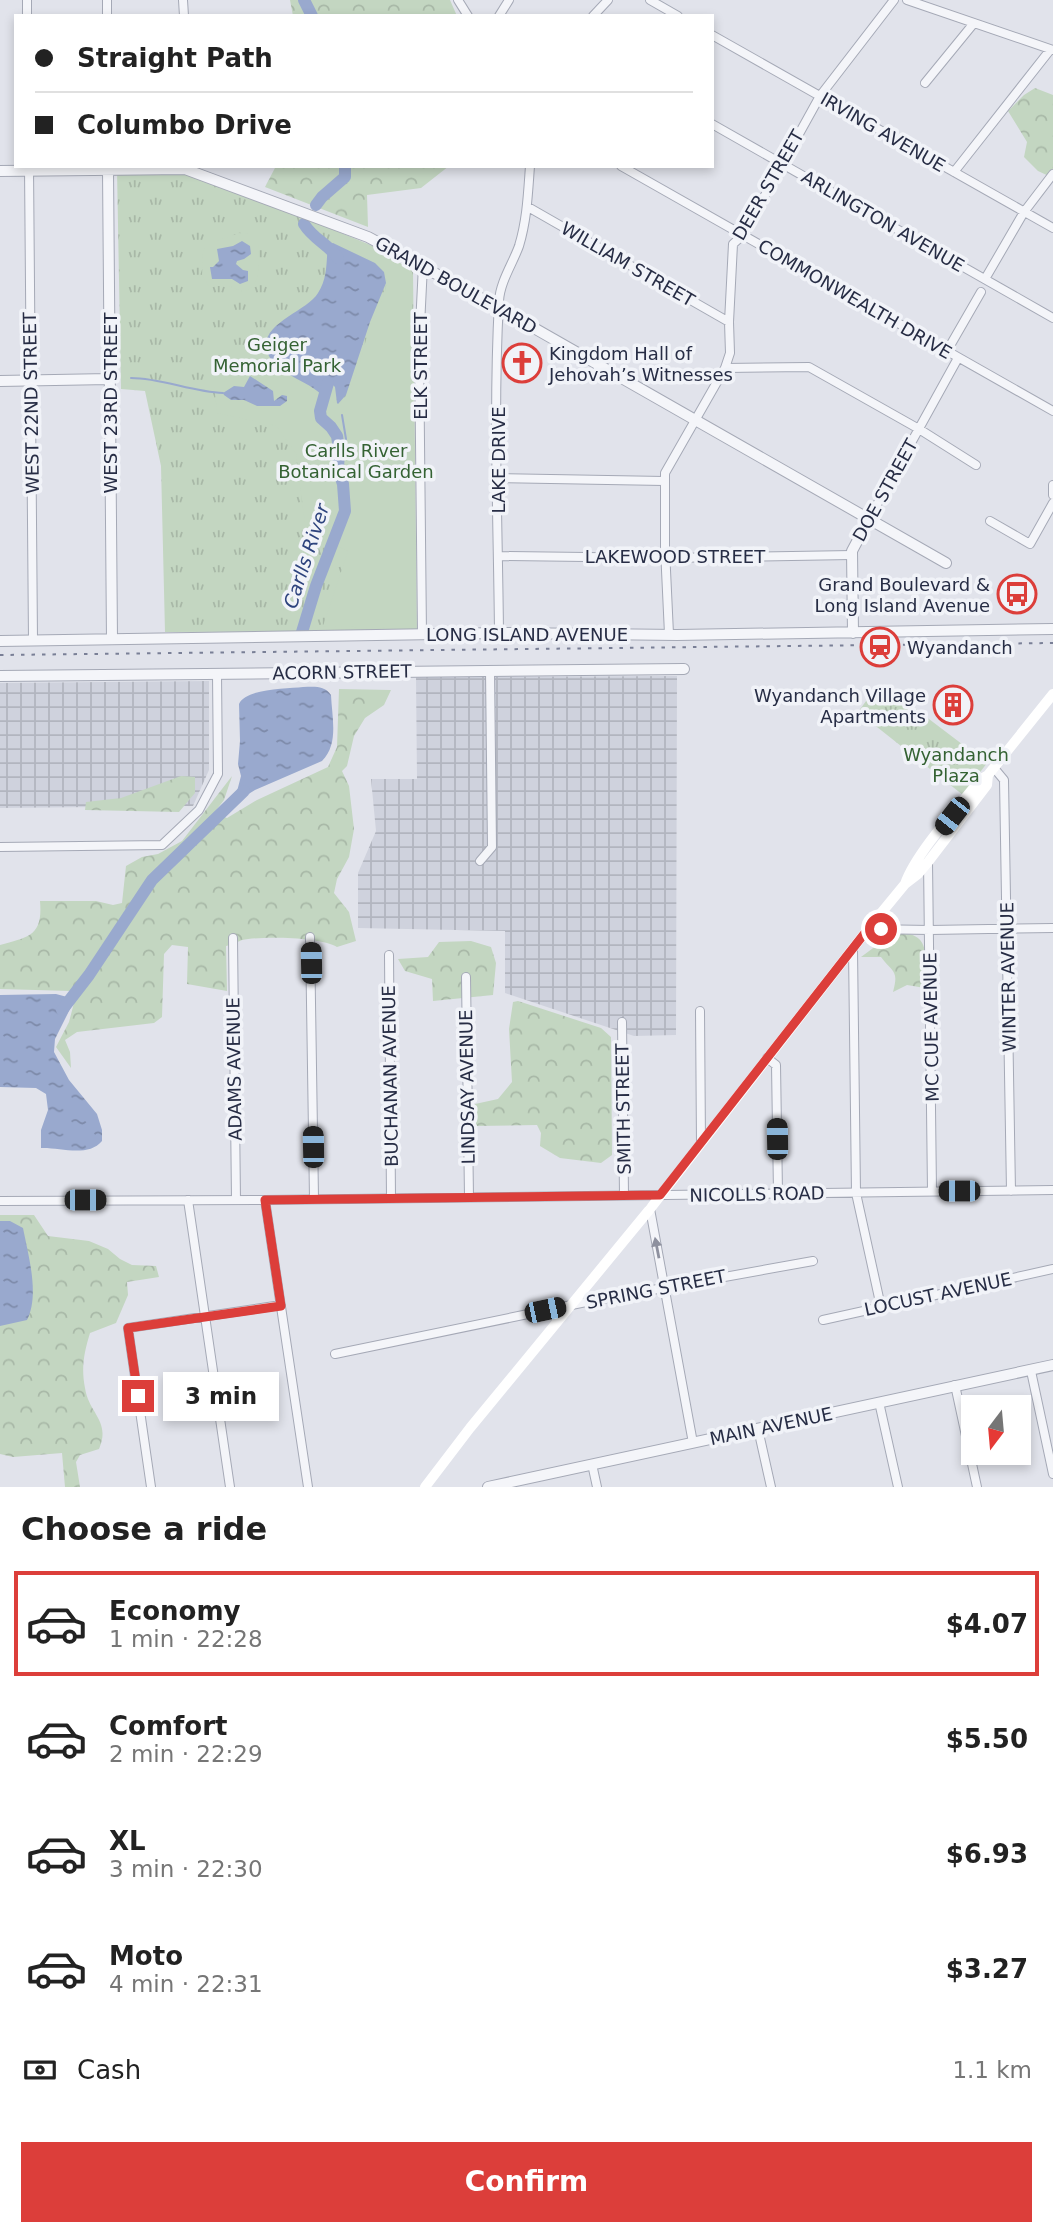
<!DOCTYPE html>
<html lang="en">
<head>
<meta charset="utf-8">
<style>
	body { margin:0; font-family:"DejaVu Sans",sans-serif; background:#f2f2f2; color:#222; height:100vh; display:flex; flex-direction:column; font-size:26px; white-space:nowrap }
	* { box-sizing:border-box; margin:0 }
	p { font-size:23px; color:#767676 }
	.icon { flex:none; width:38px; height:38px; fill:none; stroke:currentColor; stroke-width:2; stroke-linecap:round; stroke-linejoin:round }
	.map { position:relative; height:1487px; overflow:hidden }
	.drawer { display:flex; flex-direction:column; background:#fff; flex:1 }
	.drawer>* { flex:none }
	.top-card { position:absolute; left:14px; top:14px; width:700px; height:154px; border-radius:0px; box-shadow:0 4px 10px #0003; display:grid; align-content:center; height:154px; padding:0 21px; background:#fff }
	.needle { width:46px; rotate:196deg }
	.fabs { position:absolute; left:961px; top:1395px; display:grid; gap:14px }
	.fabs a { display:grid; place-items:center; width:70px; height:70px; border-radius:0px; background:#fff; box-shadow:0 4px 10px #0003; font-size:35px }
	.end { position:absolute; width:32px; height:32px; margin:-16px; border:9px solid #dc3e3a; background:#fff; box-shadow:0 0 0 4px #fff }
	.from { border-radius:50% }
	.bubble { position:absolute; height:49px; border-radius:0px; background:#fff; box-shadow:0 4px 10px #0003; font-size:23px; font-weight:800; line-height:49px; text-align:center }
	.car { position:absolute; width:21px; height:42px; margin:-21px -10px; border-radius:9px; box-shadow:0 0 5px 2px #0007; background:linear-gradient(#222 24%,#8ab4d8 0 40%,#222 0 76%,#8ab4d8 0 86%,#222 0) }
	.top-card b { display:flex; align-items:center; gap:24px; height:66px; font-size:26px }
	.top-card b+b { border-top:2px solid #e0e0e0 }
	.top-card i { width:18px; height:18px; background:#222 }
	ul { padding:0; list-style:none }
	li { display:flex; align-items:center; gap:21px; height:105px; margin:0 14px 10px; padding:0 7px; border:4px solid transparent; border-radius:0px }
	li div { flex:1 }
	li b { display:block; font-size:26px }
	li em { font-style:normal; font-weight:800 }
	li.selected { border-color:#dc3e3a }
	li>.icon { width:63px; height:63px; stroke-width:1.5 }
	h2 { padding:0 21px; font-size:32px; line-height:84px }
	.pay { display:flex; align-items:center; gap:18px; height:77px; padding:0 21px; font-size:26px }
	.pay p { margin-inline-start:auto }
	.cta { display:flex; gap:14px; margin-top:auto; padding:14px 21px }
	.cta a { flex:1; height:80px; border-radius:0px; background:#dc3e3a; color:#fff; font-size:28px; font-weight:800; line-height:80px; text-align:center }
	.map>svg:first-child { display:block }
</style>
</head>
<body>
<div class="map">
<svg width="1053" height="1487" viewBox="0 0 1053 1487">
	<defs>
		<pattern id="industrial-grid" width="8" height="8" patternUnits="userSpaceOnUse" patternTransform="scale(1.75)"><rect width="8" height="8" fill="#cfd2dd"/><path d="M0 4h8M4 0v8" fill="none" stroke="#b2b5bf"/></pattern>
		<pattern id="forest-crowns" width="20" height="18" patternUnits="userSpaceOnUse" patternTransform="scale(1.75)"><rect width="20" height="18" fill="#c3d6c1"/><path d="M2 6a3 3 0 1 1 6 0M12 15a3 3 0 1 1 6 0" fill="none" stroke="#a8b8a7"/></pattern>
		<pattern id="park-tufts" width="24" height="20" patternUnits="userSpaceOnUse" patternTransform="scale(1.75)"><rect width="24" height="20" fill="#c3d6c1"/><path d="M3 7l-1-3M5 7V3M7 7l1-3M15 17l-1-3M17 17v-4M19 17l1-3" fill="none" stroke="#a8b8a7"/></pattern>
		<pattern id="water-ripples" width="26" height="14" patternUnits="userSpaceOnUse" patternTransform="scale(1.75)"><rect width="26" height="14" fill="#99a9ce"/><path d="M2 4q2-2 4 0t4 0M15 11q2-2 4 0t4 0" fill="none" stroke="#7d8aa9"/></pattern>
	</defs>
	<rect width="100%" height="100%" fill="#e1e3eb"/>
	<path fill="url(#industrial-grid)" d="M677,676L676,1035L634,1036L505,993V931L358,928V873L376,831L371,779H417L416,677Z
		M209,681V770L193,806L0,808V683Z"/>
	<path fill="url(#forest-crowns)" d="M290,0H450L457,16H293Z
		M1035,88L1053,95V178L1038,171L1024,157L1027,142L1008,111L1024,95Z
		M276,166H449L421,188L367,195L368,227L265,187Z
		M339,689L391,690L384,705L365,718L354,736L347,766L342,771L349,786L354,829L349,857L337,879L334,893L349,912L356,941L337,947C321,937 262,936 242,940C237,942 231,945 226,946L227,991L187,984L188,947L172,945L164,954L162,1017L154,1023L77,1032L65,1040L70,1052L71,1068L56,1047L69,1022L75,999L79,993L71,991L0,989V945C29,937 43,936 40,901H96L113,905L122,903L126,866L142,857L158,854L182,841L232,776L224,800L214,813L227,818L257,800L328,767L337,747Z
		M181,776L195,777V793L179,812L85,810L86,802L121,798Z
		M902,934C923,933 926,947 926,965C926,973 927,981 925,988L907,985L893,992C899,970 893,973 881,957H861L888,937Z
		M471,941L491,947L496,963L493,995L433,1001L432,979L405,971L398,959L428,957L439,942Z
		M518,1001L601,1028L611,1037L612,1155L601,1163L560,1158L540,1146L541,1133L537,1125L476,1126L475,1104L498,1099L512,1082L509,1029L513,1002Z
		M0,1215H34L48,1236L89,1241L108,1249L120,1259L132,1265L156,1266L159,1277L127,1282L128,1295L116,1323L90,1333C84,1353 81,1367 85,1388C89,1414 111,1421 99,1449L80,1455L76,1462L80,1487H65L62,1453L13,1457L0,1454Z"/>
	<path fill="url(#park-tufts)" d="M185,169L373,246L413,271L417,631L165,632L161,466L145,391L121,389L117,170Z
		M892,691L987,763L963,795L858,712L872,693Z"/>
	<path fill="#c3d6c1" d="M239,233L248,234L258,244C259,260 263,284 244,292L229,286H209L202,276L203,251C212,239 226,239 239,233Z
		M370,247L412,272L416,629L323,626L348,551L306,531L296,454L277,426L217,413L214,384H222L257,348L267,341L266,349L270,360L309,389L320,393L323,399L340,404C360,381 361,349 372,322C377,309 388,294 386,280C384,268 375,262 364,257Z"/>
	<path fill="url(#water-ripples)" d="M242,241L250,246L251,254L244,259L237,261L236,264L243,270L248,271V281L240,284L232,279H212L210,267H213L219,261L217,249L233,246Z
		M333,243L375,263L384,272L386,283L370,322L346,395L338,404L337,403L335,387L333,385H329L328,398L325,399C314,382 279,376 269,356C253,325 306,313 318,293C328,278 326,261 328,245Z
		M250,376L273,391L274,401L282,395L287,396V401L280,406H257L244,400H231L224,395L223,393L234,386L244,387Z
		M303,687C314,687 324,685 331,695C332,718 339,744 322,761L255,790L234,803L241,776L238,764L240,741L239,704C246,688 287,689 303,687Z
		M56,994L71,998V1007L55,1039L54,1052L69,1080L97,1114L102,1130V1141C88,1158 59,1147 41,1148V1130L48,1110L46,1094L36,1088L0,1087V995Z
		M0,1221H10L23,1228C28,1254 40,1295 27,1320L0,1326Z"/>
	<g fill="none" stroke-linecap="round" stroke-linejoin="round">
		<path stroke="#99a9ce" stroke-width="2" d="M131,378C162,378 192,392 223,393
			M339,449L346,439L342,415"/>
		<path stroke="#99a9ce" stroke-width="12" d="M304,0L312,16
			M316,205L322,197L345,177V166
			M304,224C313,239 328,244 338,258
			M302,632L316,586L345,511L343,484L338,469L339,449L337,436L331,427L321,418L320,411L328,383
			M62,1010L89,975L152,880L244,791"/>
		<defs>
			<path id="minor" d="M27,0V16
				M107,0V16
				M183,0L184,16
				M458,0L468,16
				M650,0L678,16
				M907,0L1053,50
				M499,16L509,0
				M593,16L608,0
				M712,35L1053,228
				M925,83L974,23
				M712,124L1053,318
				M621,166L1053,411
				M29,167L33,640
				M954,172L1050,50
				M528,207L729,322
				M985,279L1024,212L1053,174
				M947,351L981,292
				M725,368L809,367L919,429L976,465
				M498,478L664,481
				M1053,485V495
				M869,519L958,358
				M990,521L1030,544L1053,503
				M498,556L665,558L852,555
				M499,633C498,523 493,411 499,301C500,282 513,263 519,246C527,220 528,193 530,166
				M422,634L419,346L423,265
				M669,634L665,549V473L725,368L730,353L729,322L733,244L743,235L820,96L894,0
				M994,768L1004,780L1011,1191
				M0,847L162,845L199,810L218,774L217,674
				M480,861L492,847L490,670
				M928,862L932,1191
				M868,929L930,930L1053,928
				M310,937L314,1198
				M233,938L236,1200
				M853,949L856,1193L881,1307
				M389,955L391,1197
				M466,977L469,1197
				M700,1011L701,1143
				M622,1022L624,1195
				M767,1058L776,1065L778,1193
				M188,1200L230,1487
				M265,1200L308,1487
				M0,1201L265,1200L1053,1190
				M650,1209L693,1443
				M823,1320L1053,1269
				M335,1354L591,1301L813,1261
				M1031,1371L1053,1474
				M955,1385L977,1487
				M879,1402L898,1487
				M758,1429L771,1487
				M592,1464L597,1487
				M151,1487L128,1328L281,1305"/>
			<path id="tertiary" d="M108,170L112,639
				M0,171L185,169L368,237L499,308L946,563
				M0,381L109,379
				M853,633L852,551L869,519
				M0,641L499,633L677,635L1053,629
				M0,676L684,669
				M488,1487L1053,1365"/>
		</defs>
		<use href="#minor" stroke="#a5a9b6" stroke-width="10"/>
		<use href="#tertiary" stroke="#a5a9b6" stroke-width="12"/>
		<use href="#minor" stroke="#f4f5f9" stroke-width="8"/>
		<use href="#tertiary" stroke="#f4f5f9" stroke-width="10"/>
		<path stroke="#fff" stroke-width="10" d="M905,884C915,854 959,806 981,779L988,775L1053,694
			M425,1487L470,1428L650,1209L868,929L905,884L918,874L928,862L987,785L988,775"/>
		<path stroke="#797f96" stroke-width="2" stroke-dasharray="3.5 7" stroke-linecap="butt" d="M0,655L1053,643"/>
	</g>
	<defs><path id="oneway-solid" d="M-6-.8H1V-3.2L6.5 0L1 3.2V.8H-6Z" transform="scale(1.75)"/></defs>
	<use fill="#8e919f" href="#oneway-solid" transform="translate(657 1248) rotate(-101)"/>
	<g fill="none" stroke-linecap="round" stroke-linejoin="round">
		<path stroke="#dc3e3a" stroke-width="9" d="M138,1396L128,1328L281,1306L265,1200L660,1195L868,929H881"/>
	</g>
	<defs>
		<symbol id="church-ring" viewBox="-11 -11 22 22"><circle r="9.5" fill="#f1f3f8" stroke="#dc3e3a" stroke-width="1.5"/><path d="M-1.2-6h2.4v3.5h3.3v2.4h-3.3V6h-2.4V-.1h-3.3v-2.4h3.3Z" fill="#dc3e3a"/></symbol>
		<symbol id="bus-ring" viewBox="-11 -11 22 22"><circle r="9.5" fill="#f1f3f8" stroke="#dc3e3a" stroke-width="1.5"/><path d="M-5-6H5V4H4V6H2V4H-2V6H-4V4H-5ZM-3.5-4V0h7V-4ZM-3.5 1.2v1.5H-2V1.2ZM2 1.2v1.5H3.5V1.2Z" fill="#dc3e3a"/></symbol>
		<symbol id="station-ring" viewBox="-11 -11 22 22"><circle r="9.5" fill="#f1f3f8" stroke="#dc3e3a" stroke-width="1.5"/><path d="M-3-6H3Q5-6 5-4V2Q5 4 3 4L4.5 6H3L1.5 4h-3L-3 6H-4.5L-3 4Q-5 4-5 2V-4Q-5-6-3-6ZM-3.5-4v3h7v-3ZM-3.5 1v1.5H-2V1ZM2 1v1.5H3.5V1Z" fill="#dc3e3a"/></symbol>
		<symbol id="building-ring" viewBox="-11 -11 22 22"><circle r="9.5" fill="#f1f3f8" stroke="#dc3e3a" stroke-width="1.5"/><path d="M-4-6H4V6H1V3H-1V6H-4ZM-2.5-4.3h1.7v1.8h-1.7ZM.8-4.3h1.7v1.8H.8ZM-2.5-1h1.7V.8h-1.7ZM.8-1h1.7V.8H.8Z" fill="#dc3e3a"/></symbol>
	</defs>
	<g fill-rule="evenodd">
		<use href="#church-ring" x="500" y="341" width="44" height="44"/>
		<use href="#bus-ring" x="995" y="572" width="44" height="44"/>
		<use href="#station-ring" x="858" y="625" width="44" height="44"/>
		<use href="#building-ring" x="931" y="683" width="44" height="44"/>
	</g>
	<g text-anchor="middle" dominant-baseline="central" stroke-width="7" stroke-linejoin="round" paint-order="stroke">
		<g font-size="18" fill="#272d45" stroke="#f1f3f8">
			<text transform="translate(883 132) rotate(30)">IRVING AVENUE</text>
			<text transform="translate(768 185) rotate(-60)">DEER STREET</text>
			<text transform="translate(883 221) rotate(30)">ARLINGTON AVENUE</text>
			<text transform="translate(628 264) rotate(30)">WILLIAM STREET</text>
			<text transform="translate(456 285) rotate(29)">GRAND BOULEVARD</text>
			<text transform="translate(855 299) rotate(30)">COMMONWEALTH DRIVE</text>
			<text transform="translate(420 366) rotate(-90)">ELK STREET</text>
			<text transform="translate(31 403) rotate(-91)">WEST 22ND STREET</text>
			<text transform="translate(110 403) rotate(-90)">WEST 23RD STREET</text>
			<text transform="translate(498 460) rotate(-90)">LAKE DRIVE</text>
			<text transform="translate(885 490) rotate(-61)">DOE STREET</text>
			<text x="675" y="556">LAKEWOOD STREET</text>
			<text x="527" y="634">LONG ISLAND AVENUE</text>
			<text transform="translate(342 672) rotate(-1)">ACORN STREET</text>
			<text transform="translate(1008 977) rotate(-91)">WINTER AVENUE</text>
			<text transform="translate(931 1027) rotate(-91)">MC CUE AVENUE</text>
			<text transform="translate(234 1069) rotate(-91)">ADAMS AVENUE</text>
			<text transform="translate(390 1076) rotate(-91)">BUCHANAN AVENUE</text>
			<text transform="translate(467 1087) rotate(-91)">LINDSAY AVENUE</text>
			<text transform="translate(623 1109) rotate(-91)">SMITH STREET</text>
			<text transform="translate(757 1194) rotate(-1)">NICOLLS ROAD</text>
			<text transform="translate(656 1289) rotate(-11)">SPRING STREET</text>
			<text transform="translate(938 1294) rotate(-12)">LOCUST AVENUE</text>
			<text transform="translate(771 1426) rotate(-12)">MAIN AVENUE</text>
		</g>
		<g font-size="18" fill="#346233" stroke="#f1f3f8">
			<text x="277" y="344">Geiger<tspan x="277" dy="21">Memorial Park</tspan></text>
			<text x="356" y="450">Carlls River<tspan x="356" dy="21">Botanical Garden</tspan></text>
			<text x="956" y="754">Wyandanch<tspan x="956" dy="21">Plaza</tspan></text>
		</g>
		<g font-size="18" fill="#272d45" stroke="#f1f3f8" text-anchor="start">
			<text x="549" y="353">Kingdom Hall of<tspan x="549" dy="21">Jehovah’s Witnesses</tspan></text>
			<text x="990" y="584" text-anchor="end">Grand Boulevard &amp;<tspan x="990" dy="21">Long Island Avenue</tspan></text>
			<text x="907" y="647">Wyandanch</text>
			<text x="926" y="695" text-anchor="end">Wyandanch Village<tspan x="926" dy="21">Apartments</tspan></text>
		</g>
		<g font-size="19" font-style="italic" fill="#2d437d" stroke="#f1f3f8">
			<text transform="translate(306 556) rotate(-72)">Carlls River</text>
		</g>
	</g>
</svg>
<div class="fabs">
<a><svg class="needle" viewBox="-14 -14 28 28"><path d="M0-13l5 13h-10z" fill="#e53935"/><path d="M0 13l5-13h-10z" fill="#767676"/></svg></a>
</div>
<i class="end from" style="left:881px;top:929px"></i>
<i class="end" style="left:138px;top:1396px"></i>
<div class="bubble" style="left:163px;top:1372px;width:116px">3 min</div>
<i class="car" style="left:952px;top:816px;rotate:218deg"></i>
<i class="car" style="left:311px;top:963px;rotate:359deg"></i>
<i class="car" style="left:777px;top:1139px;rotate:359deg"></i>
<i class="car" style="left:313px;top:1147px;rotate:359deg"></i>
<i class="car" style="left:959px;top:1191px;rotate:270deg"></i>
<i class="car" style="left:85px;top:1200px;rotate:90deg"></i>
<i class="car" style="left:545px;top:1310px;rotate:78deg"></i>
<div class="top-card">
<b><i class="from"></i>Straight Path</b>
<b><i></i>Columbo Drive</b>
</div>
</div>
<section class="drawer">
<h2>Choose a ride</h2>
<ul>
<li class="selected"><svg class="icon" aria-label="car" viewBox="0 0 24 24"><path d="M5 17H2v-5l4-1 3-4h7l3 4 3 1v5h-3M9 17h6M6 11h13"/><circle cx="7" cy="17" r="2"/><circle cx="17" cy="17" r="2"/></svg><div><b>Economy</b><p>1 min · 22:28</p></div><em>$4.07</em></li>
<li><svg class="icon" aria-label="car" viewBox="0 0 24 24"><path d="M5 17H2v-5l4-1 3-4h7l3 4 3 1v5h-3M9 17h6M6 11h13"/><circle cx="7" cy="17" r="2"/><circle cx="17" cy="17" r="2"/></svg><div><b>Comfort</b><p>2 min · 22:29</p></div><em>$5.50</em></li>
<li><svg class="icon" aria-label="car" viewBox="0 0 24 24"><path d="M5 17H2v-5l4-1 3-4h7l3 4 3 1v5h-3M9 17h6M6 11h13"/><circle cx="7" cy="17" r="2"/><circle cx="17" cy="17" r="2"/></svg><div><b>XL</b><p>3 min · 22:30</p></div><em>$6.93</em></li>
<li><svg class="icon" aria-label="car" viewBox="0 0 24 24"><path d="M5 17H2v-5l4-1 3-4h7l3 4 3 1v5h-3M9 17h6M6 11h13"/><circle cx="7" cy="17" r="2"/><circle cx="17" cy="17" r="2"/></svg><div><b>Moto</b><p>4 min · 22:31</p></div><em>$3.27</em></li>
</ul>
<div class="pay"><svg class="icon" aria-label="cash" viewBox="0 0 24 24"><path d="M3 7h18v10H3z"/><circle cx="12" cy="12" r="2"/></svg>Cash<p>1.1 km</p></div>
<div class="cta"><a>Confirm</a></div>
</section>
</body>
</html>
